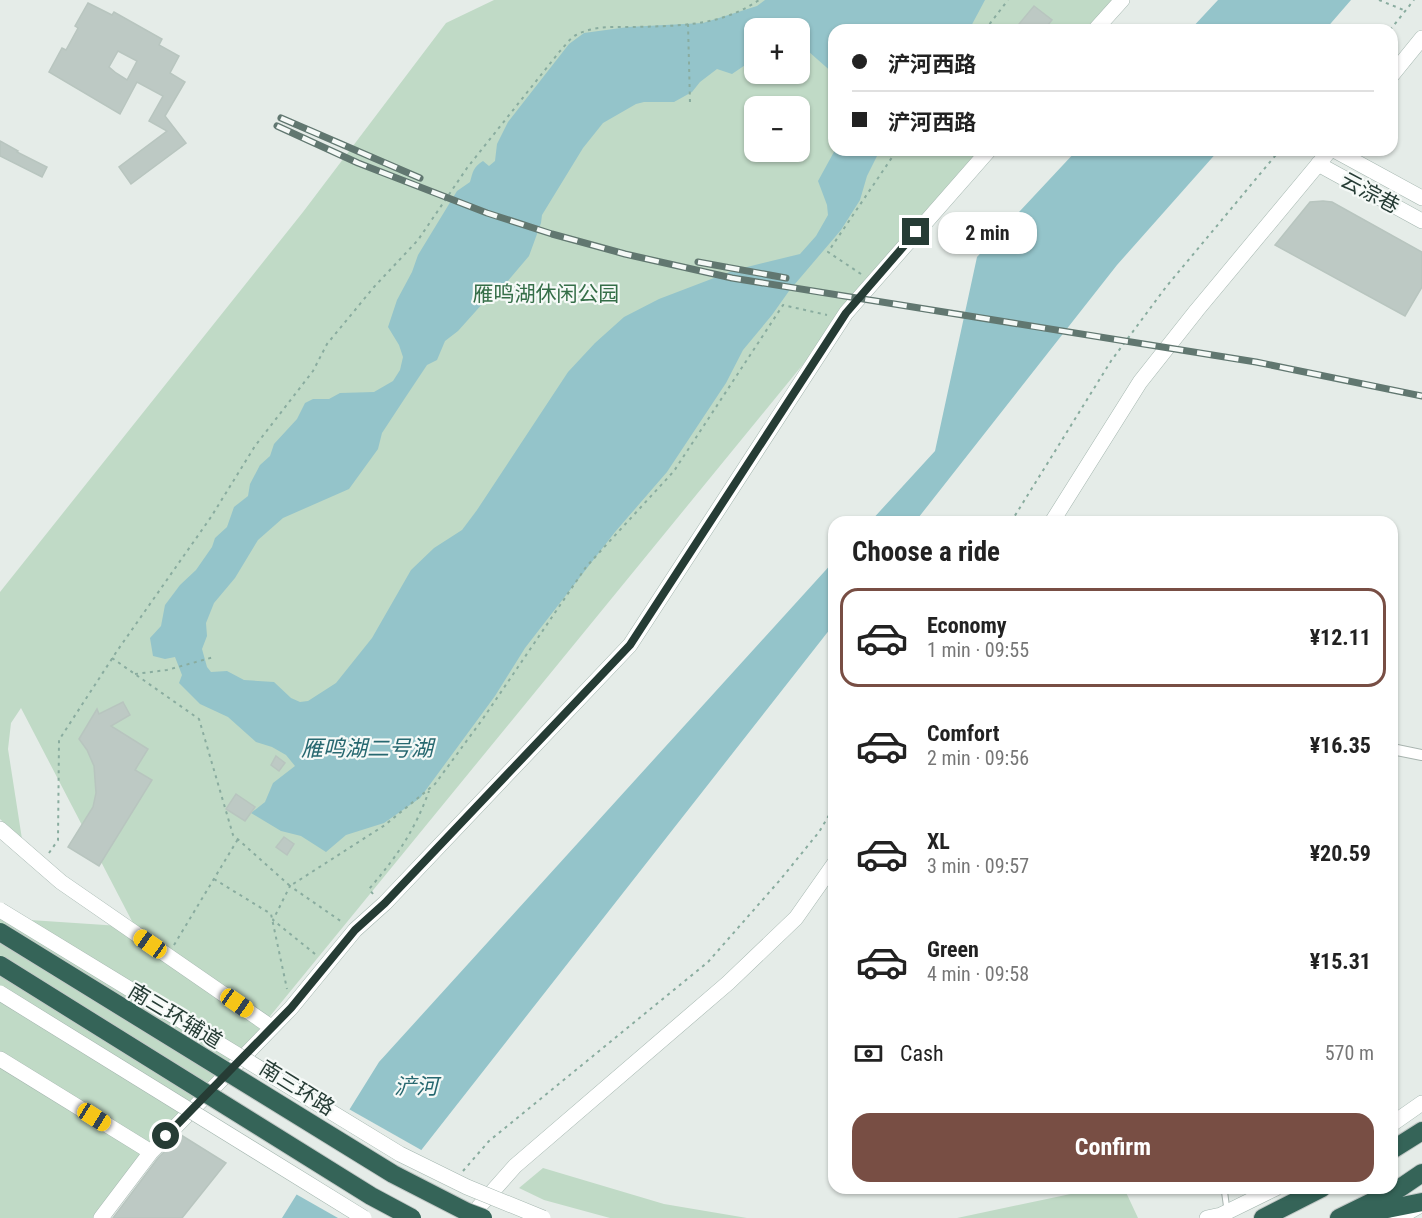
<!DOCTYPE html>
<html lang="en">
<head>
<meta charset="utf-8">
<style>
	body { margin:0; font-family:"Roboto Condensed","Noto Sans SC",sans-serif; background:#f6f6f6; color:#222; height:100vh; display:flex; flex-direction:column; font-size:22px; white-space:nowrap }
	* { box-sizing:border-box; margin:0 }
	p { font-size:20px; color:#767676 }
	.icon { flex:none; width:33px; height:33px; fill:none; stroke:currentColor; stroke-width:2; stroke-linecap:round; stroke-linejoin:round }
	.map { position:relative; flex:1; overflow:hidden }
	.side { position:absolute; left:828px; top:516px; width:570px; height:678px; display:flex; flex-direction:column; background:#fff; border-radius:18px; box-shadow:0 2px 4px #0004 }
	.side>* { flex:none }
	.guide { position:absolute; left:828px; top:24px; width:570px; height:132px; border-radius:18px; box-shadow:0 2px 4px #0004; display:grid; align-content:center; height:132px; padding:0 24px; background:#fff }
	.controls { position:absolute; left:744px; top:18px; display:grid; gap:12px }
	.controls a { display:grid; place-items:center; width:66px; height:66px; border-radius:12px; background:#fff; box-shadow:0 2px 4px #0004; font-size:30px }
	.end { position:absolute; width:27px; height:27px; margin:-14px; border:8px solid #263c35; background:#fff; box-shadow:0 0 0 3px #fff }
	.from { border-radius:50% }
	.bubble { position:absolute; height:42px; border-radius:18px; background:#fff; box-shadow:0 2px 4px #0004; font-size:20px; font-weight:700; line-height:42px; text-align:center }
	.car { position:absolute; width:18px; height:36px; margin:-18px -9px; border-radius:8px; box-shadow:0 0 4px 2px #0007; background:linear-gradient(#f5c518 24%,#345 0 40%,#f5c518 0 76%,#345 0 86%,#f5c518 0) }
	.guide b { display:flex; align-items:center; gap:21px; height:57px; font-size:22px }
	.guide b+b { border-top:2px solid #e0e0e0 }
	.guide i { width:15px; height:15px; background:#222 }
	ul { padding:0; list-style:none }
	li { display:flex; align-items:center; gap:18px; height:99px; margin:0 12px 9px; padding:0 12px; border:3px solid transparent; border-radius:18px }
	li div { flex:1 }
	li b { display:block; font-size:22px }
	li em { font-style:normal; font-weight:700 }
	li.active { border-color:#784e44 }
	li>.icon { width:54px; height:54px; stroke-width:1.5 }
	h2 { padding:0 24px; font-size:27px; line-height:72px }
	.pay { display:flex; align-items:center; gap:15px; height:66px; padding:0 24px; font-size:22px }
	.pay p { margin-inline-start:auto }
	.button { display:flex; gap:12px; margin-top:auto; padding:12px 24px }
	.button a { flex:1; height:69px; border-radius:18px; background:#784e44; color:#fff; font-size:24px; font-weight:700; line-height:69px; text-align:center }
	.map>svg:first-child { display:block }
</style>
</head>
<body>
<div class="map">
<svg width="1422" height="1218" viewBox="0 0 1422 1218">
	<rect width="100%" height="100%" fill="#e5ece8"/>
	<path fill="#c0dac6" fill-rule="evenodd" d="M494,0H1119L1093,30H834V150H988L845,313L105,1218H0V918L135,927L21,708L11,723L8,749L22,839L0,819V592L303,212L446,23ZM754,28H800V74H754ZM754,106H800V152H754Z
		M543,1168L664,1204L747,1218H610L544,1200L519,1188Z
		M1099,1188H1124L1138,1218H957Z"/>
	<path fill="#94c4ca" d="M765,0H985L969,30H834V74L800,44V28H754V59L732,74L717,69L700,82L692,92L674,102H644L636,104L603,123L583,148L542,215L541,223L529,256L507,282L484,302L458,331L445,341L437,360L427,365L405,398L382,433L378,449L349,489L283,518L258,540L235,578L214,603L206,623L207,636L202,649L207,667L211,672L227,671L244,680L274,682L291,698L300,702L308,701L336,683L372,638L411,570L434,548L462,530L477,510L568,372L595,343L624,317L659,299L735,270L800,254L816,236L828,215L827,205L818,181L835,150H880L867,176L860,200L841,230L789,291L772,315L743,350L726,383L667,472L615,532L525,648L495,696L420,798L384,823L346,835L326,852L301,836L281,831L251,813L265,802L273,783L295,766L286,755L272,747L256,742L228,717L200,704L179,683L182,675L175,657L165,659L153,656L150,638L161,626L165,605L180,585L196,570L212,547L215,538L227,527L234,507L248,496L250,484L260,465L270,456L274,444L297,419L305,403L313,399H329L340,393L374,392L393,381L400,370L403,357L399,345L388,327L397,300L412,272L418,255L457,191L470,182C473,172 473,167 483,161L489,166L495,161L497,144L508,122L569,44L584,33L628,27L703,23L757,6Z
		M1218,0H1351L1325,30H1190Z
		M1077,150H1219L1117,265L915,522H870L935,451L977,257Z
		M834,561V624L368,1218H282L379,1062Z"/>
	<path fill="#e5ece8" d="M347,1108L423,1151L372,1218H338L294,1193Z"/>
	<path fill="#bdc9c4" stroke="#b8c5bf" stroke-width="1.5" fill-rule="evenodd" d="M88,3L112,15L114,12L162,39L159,45L179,56L170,73L185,82L165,116L186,143L131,184L119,167L167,131L149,121L163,96L137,82L120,114L49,72L62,48L66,50L78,28L75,26ZM118,51L137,61L127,80L116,73L109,67Z
		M1034,6L1052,20L1044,30H1014Z
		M0,141L18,151L17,152L47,167L42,177L0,156Z
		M1323,201L1332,202L1422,252V287L1405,316L1275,245L1310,202Z
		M123,702L130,715L111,726L148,749L135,770L152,780L99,866L68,847L93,807L96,793L94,766L87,750L79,739L97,709L99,714Z
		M276,756L285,763L279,771L271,765Z
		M236,794L255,807L245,821L226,809Z
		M284,837L294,844L287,855L276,847Z
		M181,1135L226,1163L182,1218H113L158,1158Z"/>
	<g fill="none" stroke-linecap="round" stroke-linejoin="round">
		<defs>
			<path id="lane" d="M1224,1188L1227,1210"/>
			<path id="street" d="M1392,749L1422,755"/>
			<path id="secondary" d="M1095,30L1122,0
				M1392,75L1422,38
				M1334,150L1422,198
				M1318,164L1422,221
				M1052,522L1140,382L1197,310L1330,150
				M0,829L61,882L271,1027
				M0,1059L151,1152
				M1392,1124L1422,1103
				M101,1218L151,1152L291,1008L355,930L385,903L630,645L846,313L989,150
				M469,1218L515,1166L728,983L796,918L834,864
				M1207,1218L1221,1215L1276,1188
				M1398,1218L1421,1205"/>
			<path id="highway" d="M1392,1150L1422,1131
				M1362,1214L1422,1202
				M1263,1218L1322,1188
				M1339,1218L1400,1188L1422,1173"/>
		</defs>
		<use href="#lane" stroke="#a8b4af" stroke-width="7"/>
		<use href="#street" stroke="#a8b4af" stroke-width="12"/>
		<use href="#secondary" stroke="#a4b6af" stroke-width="16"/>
		<use href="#highway" stroke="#c2c8c6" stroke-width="20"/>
		<path stroke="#89ac9f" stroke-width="2" stroke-dasharray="3 4.5" stroke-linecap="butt" d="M1379,0L1406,11
			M688,24L690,103
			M985,30L1008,0
			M1390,30L1414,0
			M861,274L828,252L897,150
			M1011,522L1111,361L1166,287L1280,150
			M112,658L199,719L233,835L290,886L385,825L435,784L482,720L586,567L674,471L783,305L827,315
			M135,674L167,670L214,657
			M49,853L58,840L59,740L117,651L211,517L255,446L313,371L327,344L374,287L418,240L467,168L560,51C565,46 570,38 576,35C593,26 611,27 630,27C675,26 720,27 759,0
			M214,879L271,914L287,989
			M373,894L369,889C396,858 415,830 429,791
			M174,945L238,839
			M315,954L273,920L290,886L342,922
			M463,1171L489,1141L708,962L780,880L819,832L834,807"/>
		<use href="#lane" stroke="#fff" stroke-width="5"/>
		<use href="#street" stroke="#fff" stroke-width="10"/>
		<use href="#secondary" stroke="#fff" stroke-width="15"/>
		<use href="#highway" stroke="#356458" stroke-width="18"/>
		<defs>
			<path id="rail" d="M281,118L420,178
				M277,126L358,163L487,213L552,234L625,254L732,278L1256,362L1422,396
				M698,262L786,278"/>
		</defs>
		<use href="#rail" stroke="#617770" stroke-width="7"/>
		<use href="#rail" stroke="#f5f9f7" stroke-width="4.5" stroke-dasharray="14" stroke-linecap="butt"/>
		<defs>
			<path id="secondary-bridge" d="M0,910L400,1154L467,1187L543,1218
				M0,993L364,1218"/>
			<path id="highway-bridge" d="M0,932L393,1174L467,1212L483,1218
				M0,965L371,1196L412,1218"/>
		</defs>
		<use href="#secondary-bridge" stroke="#a4b6af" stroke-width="16" stroke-linecap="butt"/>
		<use href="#highway-bridge" stroke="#c2c8c6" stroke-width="20" stroke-linecap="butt"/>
		<use href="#secondary-bridge" stroke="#fff" stroke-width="15"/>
		<use href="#highway-bridge" stroke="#356458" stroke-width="18"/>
	</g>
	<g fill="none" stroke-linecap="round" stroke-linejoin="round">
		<path stroke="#263c35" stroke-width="8" d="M166,1136L291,1008L355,930L385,903L630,645L846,313L916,232"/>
	</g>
	<g text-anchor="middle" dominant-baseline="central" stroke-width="4.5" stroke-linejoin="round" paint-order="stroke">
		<g font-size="21" fill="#263c35" stroke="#f5f9f7">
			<text transform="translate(1370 193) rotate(28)">云淙巷</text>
			<text transform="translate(175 1016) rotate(31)">南三环辅道</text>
			<text transform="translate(297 1088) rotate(32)">南三环路</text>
		</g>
		<g font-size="21" fill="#356e48" stroke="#f5f9f7">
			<text x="546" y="294">雁鸣湖休闲公园</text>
		</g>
		<g font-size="22" font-style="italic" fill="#276870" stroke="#f5f9f7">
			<text x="367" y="748">雁鸣湖二号湖</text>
			<text x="416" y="1086">浐河</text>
		</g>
	</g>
</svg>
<div class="controls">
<a>+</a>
<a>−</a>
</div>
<i class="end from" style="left:166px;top:1136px"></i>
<i class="end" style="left:916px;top:232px"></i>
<div class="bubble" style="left:938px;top:212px;width:99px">2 min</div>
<i class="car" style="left:150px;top:944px;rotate:305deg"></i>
<i class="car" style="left:237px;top:1003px;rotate:125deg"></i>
<i class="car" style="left:94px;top:1117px;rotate:122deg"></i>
<div class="guide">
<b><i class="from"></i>浐河西路</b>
<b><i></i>浐河西路</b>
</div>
<section class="side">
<h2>Choose a ride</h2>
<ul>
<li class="active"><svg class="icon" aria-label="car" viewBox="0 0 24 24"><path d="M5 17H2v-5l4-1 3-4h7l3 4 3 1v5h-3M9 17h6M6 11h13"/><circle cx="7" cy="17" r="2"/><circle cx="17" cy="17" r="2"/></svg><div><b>Economy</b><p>1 min · 09:55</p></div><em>¥12.11</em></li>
<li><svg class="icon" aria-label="car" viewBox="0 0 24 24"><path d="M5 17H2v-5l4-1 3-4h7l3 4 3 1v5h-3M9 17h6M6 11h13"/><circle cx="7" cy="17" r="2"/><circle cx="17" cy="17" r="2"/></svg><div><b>Comfort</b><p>2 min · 09:56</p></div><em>¥16.35</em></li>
<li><svg class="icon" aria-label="car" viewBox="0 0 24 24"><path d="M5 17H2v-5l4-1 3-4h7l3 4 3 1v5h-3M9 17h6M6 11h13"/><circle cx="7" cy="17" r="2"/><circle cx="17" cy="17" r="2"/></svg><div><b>XL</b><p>3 min · 09:57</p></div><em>¥20.59</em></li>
<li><svg class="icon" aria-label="car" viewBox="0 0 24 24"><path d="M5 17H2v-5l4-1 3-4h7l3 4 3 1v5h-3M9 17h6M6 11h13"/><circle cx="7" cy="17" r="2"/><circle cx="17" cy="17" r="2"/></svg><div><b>Green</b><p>4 min · 09:58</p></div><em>¥15.31</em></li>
</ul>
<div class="pay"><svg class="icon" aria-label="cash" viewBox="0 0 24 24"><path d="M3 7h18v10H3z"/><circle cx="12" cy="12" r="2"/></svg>Cash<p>570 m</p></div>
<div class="button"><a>Confirm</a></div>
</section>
</div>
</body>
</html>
